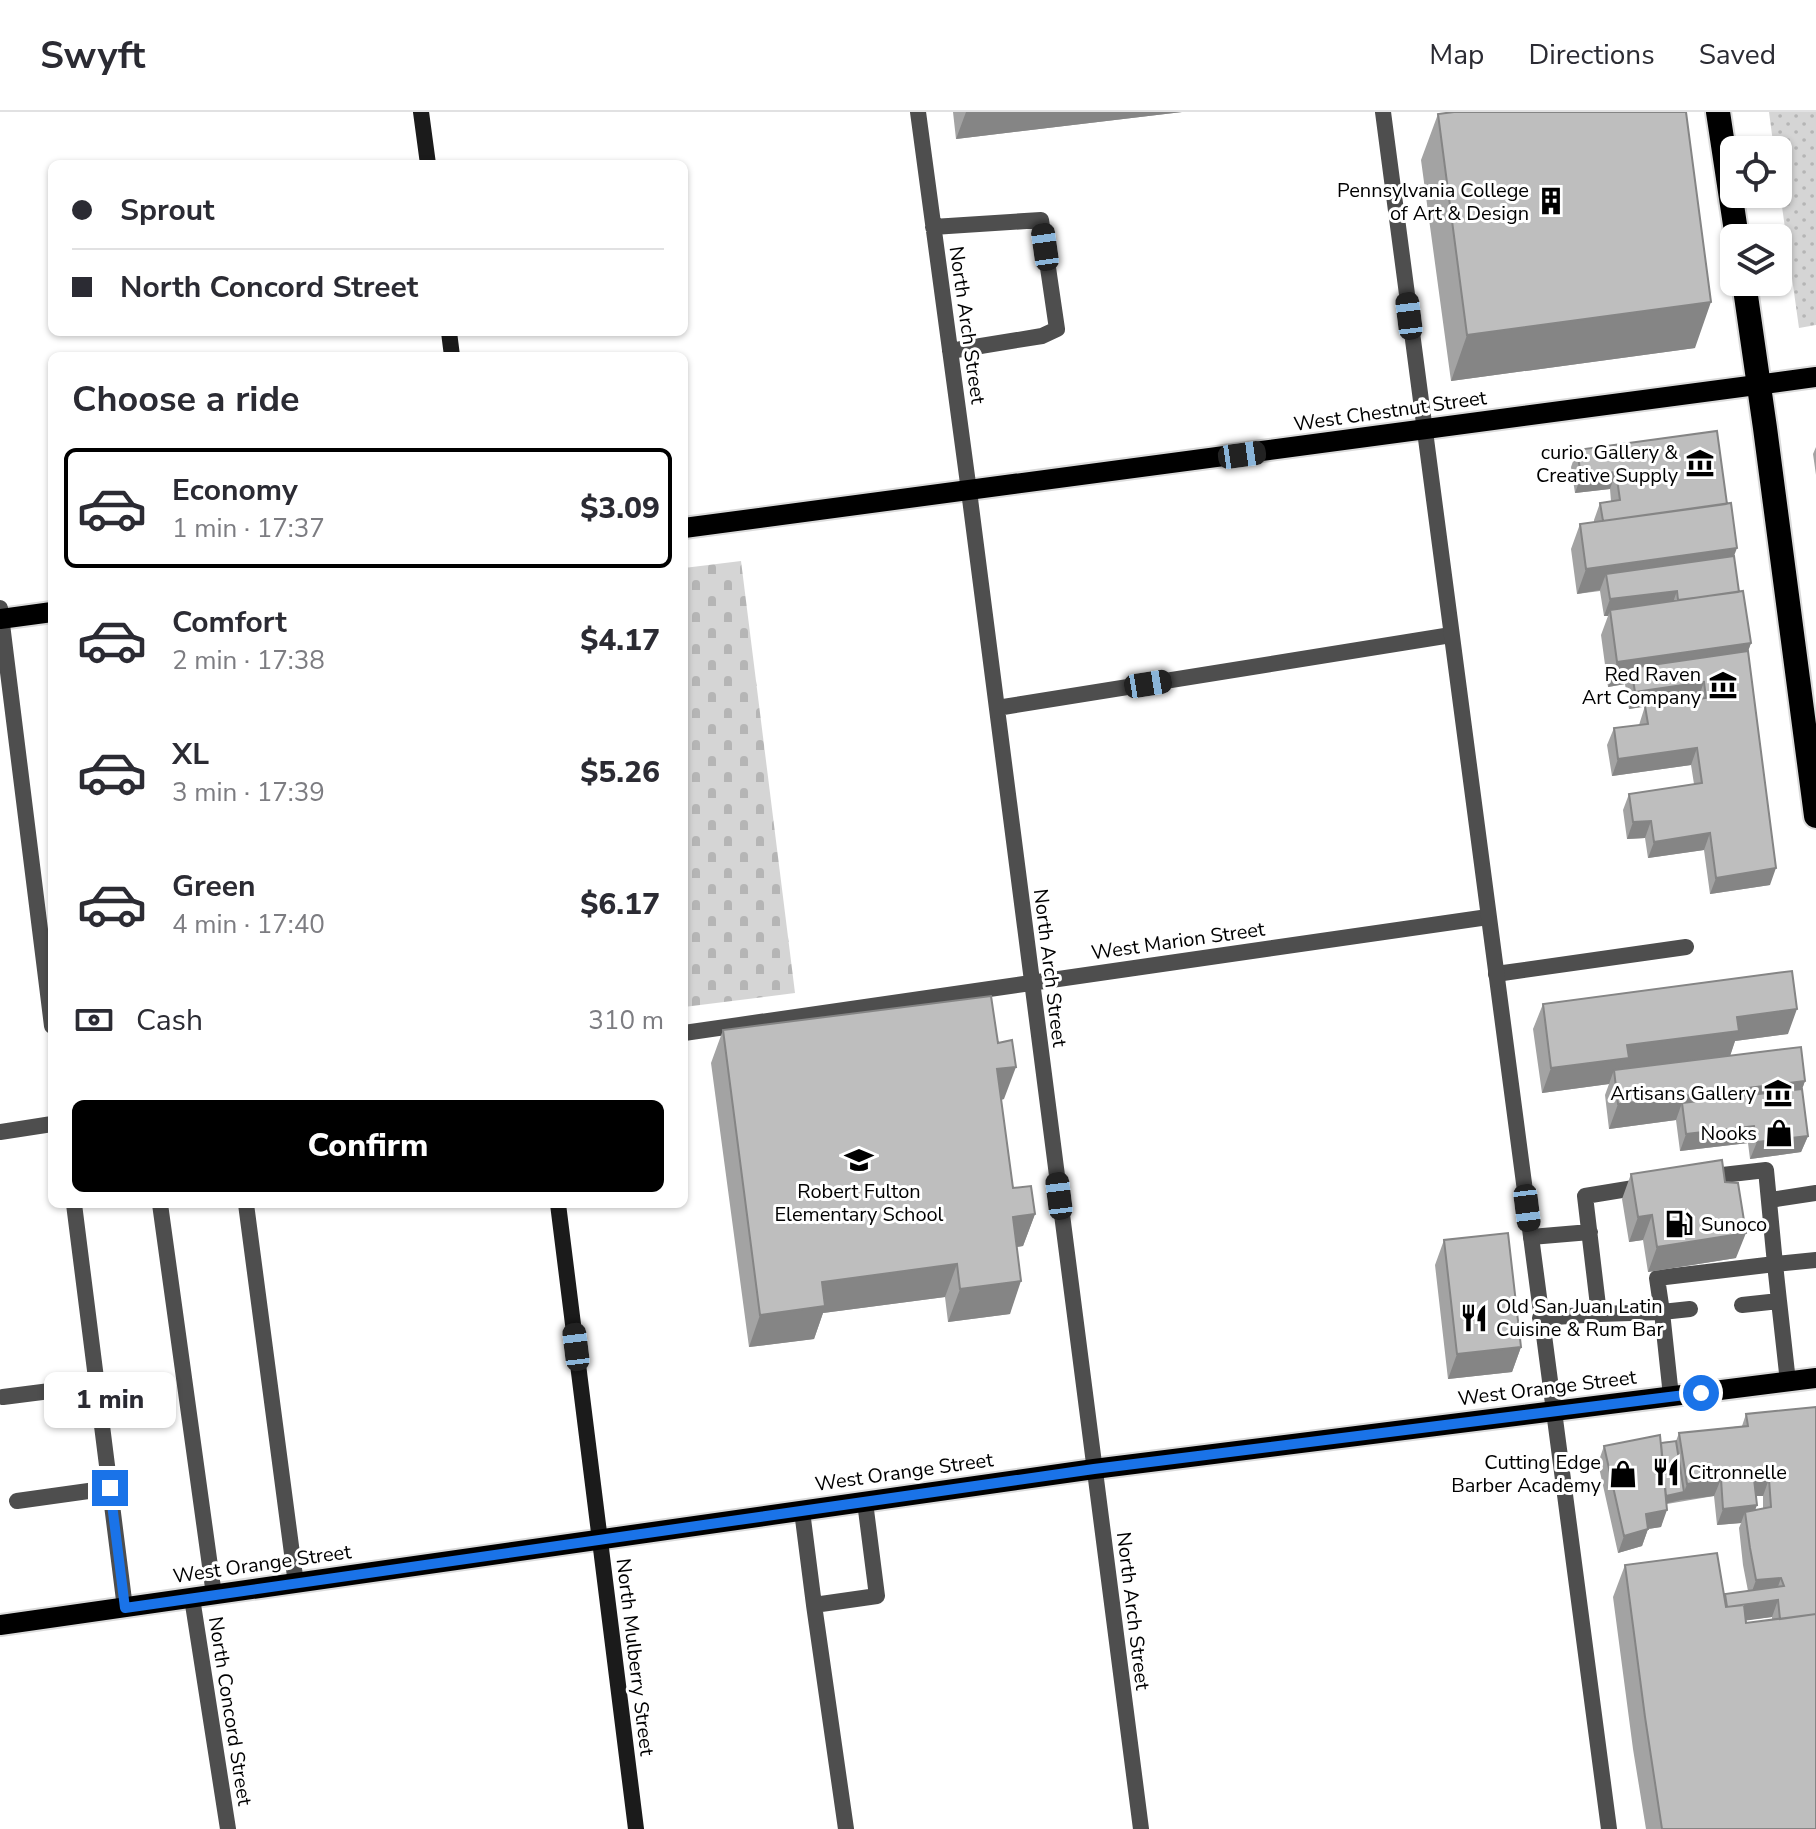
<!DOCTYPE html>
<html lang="en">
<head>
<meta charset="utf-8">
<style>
	body { margin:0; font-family:"Nunito Sans",sans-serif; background:#f2f2f3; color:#2b2b33; height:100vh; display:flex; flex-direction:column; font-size:30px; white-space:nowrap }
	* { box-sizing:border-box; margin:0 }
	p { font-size:26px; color:#7c7c81 }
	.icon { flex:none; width:44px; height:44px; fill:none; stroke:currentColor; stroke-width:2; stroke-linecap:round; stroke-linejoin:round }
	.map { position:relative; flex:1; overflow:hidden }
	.drawer { position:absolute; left:48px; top:240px; width:640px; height:856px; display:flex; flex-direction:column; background:#fff; border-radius:12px; box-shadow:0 2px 6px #0004 }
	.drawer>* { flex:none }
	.guide { position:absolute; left:48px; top:48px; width:640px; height:176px; border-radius:12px; box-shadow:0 2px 6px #0004; display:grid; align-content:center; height:176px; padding:0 24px; background:#fff }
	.controls { position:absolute; left:1720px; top:24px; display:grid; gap:16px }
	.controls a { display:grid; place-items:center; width:72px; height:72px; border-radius:12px; background:#fff; box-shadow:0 2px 6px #0004; font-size:40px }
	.end { position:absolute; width:36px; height:36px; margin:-18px; border:10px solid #1a73e8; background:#fff; box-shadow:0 0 0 4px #fff }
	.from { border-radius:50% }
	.bubble { position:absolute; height:56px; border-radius:12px; background:#fff; box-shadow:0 2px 6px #0004; font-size:26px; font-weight:800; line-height:56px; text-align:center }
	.car { position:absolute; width:24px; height:48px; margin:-24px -12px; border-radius:10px; box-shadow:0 0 6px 2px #0007; background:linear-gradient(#222 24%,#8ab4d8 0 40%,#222 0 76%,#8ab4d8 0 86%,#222 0) }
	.guide b { display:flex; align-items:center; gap:28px; height:76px; font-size:30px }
	.guide b+b { border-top:2px solid #e1e1e2 }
	.guide i { width:20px; height:20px; background:#2b2b33 }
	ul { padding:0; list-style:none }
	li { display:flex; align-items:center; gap:24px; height:120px; margin:0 16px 12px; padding:0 8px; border:4px solid transparent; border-radius:12px }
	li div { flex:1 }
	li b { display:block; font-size:30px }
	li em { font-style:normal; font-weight:800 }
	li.current { border-color:#000 }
	li>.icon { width:72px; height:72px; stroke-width:1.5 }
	h2 { padding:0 24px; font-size:36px; line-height:96px }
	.pay { display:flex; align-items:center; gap:20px; height:88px; padding:0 24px; font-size:30px }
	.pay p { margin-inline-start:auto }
	.primary-button { display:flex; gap:16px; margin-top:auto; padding:16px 24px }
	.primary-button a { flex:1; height:92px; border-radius:12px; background:#000; color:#fff; font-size:32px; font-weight:800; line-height:92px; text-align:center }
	header { display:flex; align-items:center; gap:48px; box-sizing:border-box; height:112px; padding:0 40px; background:#fff; border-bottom:2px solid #e1e1e2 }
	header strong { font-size:38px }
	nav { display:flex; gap:44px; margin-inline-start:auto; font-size:28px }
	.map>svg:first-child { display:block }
</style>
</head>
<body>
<header>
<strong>Swyft</strong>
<nav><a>Map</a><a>Directions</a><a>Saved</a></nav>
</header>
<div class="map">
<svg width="1816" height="1717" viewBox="0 0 1816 1717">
	<defs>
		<pattern id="cemetery-stones" width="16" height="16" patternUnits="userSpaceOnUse" patternTransform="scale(2)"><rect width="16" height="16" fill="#d5d5d5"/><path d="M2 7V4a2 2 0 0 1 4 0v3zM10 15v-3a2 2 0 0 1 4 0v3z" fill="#b5b5b5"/></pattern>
		<pattern id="park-dots" width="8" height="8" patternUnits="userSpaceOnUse" patternTransform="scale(2)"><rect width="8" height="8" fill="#d5d5d5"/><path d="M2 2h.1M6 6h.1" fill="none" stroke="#b5b5b5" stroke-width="1.8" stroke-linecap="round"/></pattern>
	</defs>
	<rect width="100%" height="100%" fill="#fff"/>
	<path fill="url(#cemetery-stones)" d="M741,449L795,881L684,895V456Z"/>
	<path fill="url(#park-dots)" d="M1769,0H1816V213L1799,216L1778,66V38H1774Z"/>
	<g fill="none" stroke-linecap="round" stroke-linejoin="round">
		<defs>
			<path id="primary" d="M684,416L1816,265
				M0,507L52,500
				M0,1513L1094,1357L1816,1266"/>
			<path id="highway" d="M1718,0L1737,126
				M1744,170L1765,316L1816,704"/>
		</defs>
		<use href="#primary" stroke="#dbdbdb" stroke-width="24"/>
		<use href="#highway" stroke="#dbdbdb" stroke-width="28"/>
		<path stroke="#4e4e4e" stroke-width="16" d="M918,0L969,379L1141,1717
			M933,115L1041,108L1057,217L1042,224L950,239
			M0,496L52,914
			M997,596L1451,523
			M1496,862L1686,835
			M684,921L1488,805
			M0,1020L52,1012
			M1705,1065L1766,1058L1775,1152L1816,1148
			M1646,1074L1585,1084L1599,1202L1662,1200L1657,1166L1775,1152L1779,1189
			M1770,1088L1816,1081
			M74,1092L125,1496
			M160,1092L214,1483
			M246,1092L296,1472
			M1531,1125L1590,1120
			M1742,1193L1779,1189L1788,1270
			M1540,1206L1599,1202
			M1671,1284L1662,1200L1690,1197
			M3,1285L97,1273
			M17,1389L110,1376
			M802,1399L814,1493L877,1484L865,1390
			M192,1486L228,1717
			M814,1493L846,1717"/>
		<path stroke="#4e4e4e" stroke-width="16" d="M1383,0L1609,1717"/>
		<path stroke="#1b1b1b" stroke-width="16" d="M421,0L428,52
			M449,220L452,244
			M558,1092L636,1717"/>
		<use href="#primary" stroke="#000" stroke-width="20"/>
		<use href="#highway" stroke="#000" stroke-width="24"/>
	</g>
	<path fill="#a3a3a3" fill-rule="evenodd" d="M953,0H1182L956,27Z
		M1438,2L1695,236L1451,269L1421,48Z
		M1717,319L1739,480L1751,531L1748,539L1770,773L1710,782L1704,738L1648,746L1645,726L1627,727L1623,698L1629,682L1694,672L1691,653L1612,664L1607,633L1614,616L1639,613L1645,594L1629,597L1625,572L1608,575L1601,523L1608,504H1604L1600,479L1577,482L1571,437L1580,412L1594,410V408L1600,391L1611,389L1610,377L1575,381L1571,355L1577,338Z
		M1816,335V363L1813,342Z
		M1543,892L1788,922L1735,929L1730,944L1805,969L1802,977L1808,1024L1801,1040L1750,1047L1748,1031L1680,1039L1676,1008L1609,1017L1605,983L1609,972L1542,981L1533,917Z
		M723,918L1004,987L1001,988L1013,1076L1035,1102L1023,1134L1017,1135L1010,1202L948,1210L945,1185L823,1201L814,1227L749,1235L711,951Z
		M1631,1062L1736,1146L1648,1160L1643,1128L1629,1130L1622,1087Z
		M1444,1128L1521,1235L1512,1260L1448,1267L1435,1153Z
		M1816,1295V1717H1646L1633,1637L1613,1485L1625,1453L1724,1485L1748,1479L1743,1453L1739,1416L1741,1411L1717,1413L1714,1384L1667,1392L1661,1415L1648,1417L1642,1434L1618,1441L1598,1351L1604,1334L1676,1329L1679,1321L1742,1314L1746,1302ZM1756,1384H1763V1397L1755,1398ZM1772,1505V1508L1746,1511V1508Z"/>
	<path fill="#858585" d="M966,0H1182L956,27Z
		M1711,190L1695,236L1451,269L1467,223Z
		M1616,360L1610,377L1575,381L1581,364Z
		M1737,436L1728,460L1606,462L1600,478L1577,482L1586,457Z
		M1677,479L1671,496L1610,498L1608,504H1604L1610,487Z
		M1751,531L1742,556H1631L1625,572L1608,575L1617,550Z
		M1704,570L1698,587L1629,597L1635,580Z
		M1697,636L1691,653L1612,664L1618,647Z
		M1651,709L1645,726L1627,727L1633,710Z
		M1710,721L1704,738L1648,746L1654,730Z
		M1776,756L1770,773L1710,782L1716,766Z
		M1797,897L1788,922L1735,929L1730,944L1614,958L1609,972L1542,981L1551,956L1627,933L1737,905Z
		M1016,955L1004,987L985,990L997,957Z
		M1805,969L1796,994L1682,991L1676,1008L1609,1017L1618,992Z
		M1754,1014L1748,1031L1680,1039L1686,1022Z
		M1808,1024L1801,1040L1750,1047L1757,1030Z
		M1035,1102L1023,1134L1001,1137L1013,1105Z
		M1652,1103L1643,1128L1629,1130L1638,1105Z
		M1746,1121L1736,1146L1648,1160L1657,1135Z
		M957,1152L945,1185L823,1201L814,1227L749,1235L760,1203L822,1170Z
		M1021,1169L1010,1202L948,1210L960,1177Z
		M1521,1235L1512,1260L1448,1267L1457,1242Z
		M1721,1367L1714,1384L1681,1388L1660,1393L1663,1385L1684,1380L1687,1372Z
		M1754,1367H1769L1763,1384H1748Z
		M1757,1393L1751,1410L1745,1400L1741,1411L1717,1413L1723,1397Z
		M1667,1398L1661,1415L1648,1417L1642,1434L1618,1441L1624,1424L1646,1402Z
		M1781,1466L1775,1483L1750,1485L1756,1468Z
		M1778,1488L1772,1505L1721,1512L1727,1495Z"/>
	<path fill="#bebebe" stroke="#858585" stroke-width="2" d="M1454,0H1686L1711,190L1467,223L1438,2Z
		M1717,319L1727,392L1603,409L1600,391L1620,388L1616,360L1581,364L1577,338Z
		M1731,391L1737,436L1586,457L1580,412Z
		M1734,444L1739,480L1678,488L1677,479L1610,487L1606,462Z
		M1743,479L1751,531L1617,550L1610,498Z
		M1748,539L1776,756L1716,766L1710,721L1654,730L1651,709L1633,710L1629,682L1702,671L1697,636L1618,647L1614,616L1648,612L1645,594L1706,586L1704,570L1635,580L1631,556Z
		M1792,859L1797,897L1737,905L1739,919L1627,933L1629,946L1551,956L1543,892Z
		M991,884L998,931L1012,928L1016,955L997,957L1013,1076L1031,1074L1035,1102L1013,1105L1021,1169L960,1177L957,1152L822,1170L825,1194L760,1203L723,918Z
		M1801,935L1805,969L1618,992L1614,958Z
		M1802,977L1808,1024L1757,1030L1754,1014L1686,1022L1682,991Z
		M1722,1048L1725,1070L1738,1071L1746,1121L1657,1135L1652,1103L1638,1105L1631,1062Z
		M1508,1121L1521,1235L1457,1242L1444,1128Z
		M1816,1295V1502L1780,1507L1778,1488L1727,1495L1725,1482L1784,1474L1781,1466L1756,1468L1750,1436L1745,1400L1771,1395L1769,1367H1754L1757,1393L1723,1397L1721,1367L1687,1372L1679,1321L1748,1314L1746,1302Z
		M1660,1323L1667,1398L1646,1402L1648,1417L1624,1424L1604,1334Z
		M1676,1329L1684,1380L1666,1384L1661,1331Z
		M1717,1441L1726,1495L1744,1493L1746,1511L1816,1502V1717H1662L1645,1605L1625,1453Z"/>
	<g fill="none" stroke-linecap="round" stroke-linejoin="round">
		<path stroke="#1a73e8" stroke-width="10" d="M110,1376L125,1496L1094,1357L1701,1281"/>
	</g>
	<defs>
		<symbol id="building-bare" viewBox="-9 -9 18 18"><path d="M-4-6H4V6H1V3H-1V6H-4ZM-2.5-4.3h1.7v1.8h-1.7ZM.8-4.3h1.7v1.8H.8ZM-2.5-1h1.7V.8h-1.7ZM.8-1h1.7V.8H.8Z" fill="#000" stroke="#fff" stroke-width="2.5" paint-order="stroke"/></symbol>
		<symbol id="museum-bare" viewBox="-9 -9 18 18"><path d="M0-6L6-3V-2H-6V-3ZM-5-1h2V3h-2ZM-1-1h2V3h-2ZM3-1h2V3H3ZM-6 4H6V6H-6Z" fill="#000" stroke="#fff" stroke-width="2.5" paint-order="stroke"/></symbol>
		<symbol id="shop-bare" viewBox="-9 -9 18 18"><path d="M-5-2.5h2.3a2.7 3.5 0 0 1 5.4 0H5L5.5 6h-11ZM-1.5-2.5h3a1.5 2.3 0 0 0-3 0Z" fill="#000" stroke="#fff" stroke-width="2.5" paint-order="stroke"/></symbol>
		<symbol id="school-bare" viewBox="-9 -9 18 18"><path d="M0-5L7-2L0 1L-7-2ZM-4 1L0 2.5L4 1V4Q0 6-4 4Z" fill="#000" stroke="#fff" stroke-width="2.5" paint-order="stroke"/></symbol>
		<symbol id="fuel-bare" viewBox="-9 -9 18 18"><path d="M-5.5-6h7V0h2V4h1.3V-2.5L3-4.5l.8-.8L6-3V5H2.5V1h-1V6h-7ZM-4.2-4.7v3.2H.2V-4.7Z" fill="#000" stroke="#fff" stroke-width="2.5" paint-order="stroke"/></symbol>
		<symbol id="restaurant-bare" viewBox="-9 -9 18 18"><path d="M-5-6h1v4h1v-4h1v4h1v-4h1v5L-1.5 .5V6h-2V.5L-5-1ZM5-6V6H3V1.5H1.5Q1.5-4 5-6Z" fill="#000" stroke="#fff" stroke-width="2.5" paint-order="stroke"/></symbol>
	</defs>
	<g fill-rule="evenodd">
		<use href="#building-bare" x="1531" y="69" width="40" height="40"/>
		<use href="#museum-bare" x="1680" y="331" width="40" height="40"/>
		<use href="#museum-bare" x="1703" y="553" width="40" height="40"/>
		<use href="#museum-bare" x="1758" y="961" width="40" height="40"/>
		<use href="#shop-bare" x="1759" y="1001" width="40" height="40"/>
		<use href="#school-bare" x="839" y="1028" width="40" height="40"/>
		<use href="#fuel-bare" x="1659" y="1092" width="40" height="40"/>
		<use href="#restaurant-bare" x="1454" y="1186" width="40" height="40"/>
		<use href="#restaurant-bare" x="1646" y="1340" width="40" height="40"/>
		<use href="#shop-bare" x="1603" y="1342" width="40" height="40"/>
	</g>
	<g text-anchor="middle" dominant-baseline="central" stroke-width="6" stroke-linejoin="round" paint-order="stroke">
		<g font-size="20" fill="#000" stroke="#fff" text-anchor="end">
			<text x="1529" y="78">Pennsylvania College<tspan x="1529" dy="23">of Art &amp; Design</tspan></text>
			<text x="1678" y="340">curio. Gallery &amp;<tspan x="1678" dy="23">Creative Supply</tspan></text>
			<text x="1701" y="562">Red Raven<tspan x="1701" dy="23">Art Company</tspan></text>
			<text x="1756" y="981">Artisans Gallery</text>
			<text x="1757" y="1021">Nooks</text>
			<text x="859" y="1079" text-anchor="middle">Robert Fulton<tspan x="859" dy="23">Elementary School</tspan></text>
			<text x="1701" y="1112" text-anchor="start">Sunoco</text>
			<text x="1496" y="1194" text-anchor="start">Old San Juan Latin<tspan x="1496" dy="23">Cuisine &amp; Rum Bar</tspan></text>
			<text x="1601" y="1350">Cutting Edge<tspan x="1601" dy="23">Barber Academy</tspan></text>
			<text x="1688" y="1360" text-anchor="start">Citronnelle</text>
		</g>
		<g font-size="20" fill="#000" stroke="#fff">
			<text transform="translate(967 213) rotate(82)">North Arch Street</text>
			<text transform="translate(1390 299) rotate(-8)">West Chestnut Street</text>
			<text transform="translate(1178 829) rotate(-8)">West Marion Street</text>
			<text transform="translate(1050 856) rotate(83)">North Arch Street</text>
			<text transform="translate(1547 1276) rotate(-7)">West Orange Street</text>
			<text transform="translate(904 1360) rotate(-8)">West Orange Street</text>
			<text transform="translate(262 1452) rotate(-8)">West Orange Street</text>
			<text transform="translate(1133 1499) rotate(83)">North Arch Street</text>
			<text transform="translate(635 1545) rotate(83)">North Mulberry Street</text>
			<text transform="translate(230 1599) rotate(81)">North Concord Street</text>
		</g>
	</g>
</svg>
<div class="controls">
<a><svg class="icon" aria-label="locate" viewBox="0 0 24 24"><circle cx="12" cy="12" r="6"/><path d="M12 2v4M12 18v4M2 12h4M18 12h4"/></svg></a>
<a><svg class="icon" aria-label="layers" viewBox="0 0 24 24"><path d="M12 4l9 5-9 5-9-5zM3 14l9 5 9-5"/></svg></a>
</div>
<i class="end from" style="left:1701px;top:1281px"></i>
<i class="end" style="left:110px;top:1376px"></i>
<div class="bubble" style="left:44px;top:1260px;width:132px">1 min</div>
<i class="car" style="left:1045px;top:135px;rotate:352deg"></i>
<i class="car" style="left:1409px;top:204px;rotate:353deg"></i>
<i class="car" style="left:1242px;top:343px;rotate:82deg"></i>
<i class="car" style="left:1148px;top:572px;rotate:81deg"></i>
<i class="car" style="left:1059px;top:1084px;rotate:353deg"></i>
<i class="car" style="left:1527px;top:1096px;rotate:173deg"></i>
<i class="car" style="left:576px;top:1235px;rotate:353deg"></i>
<div class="guide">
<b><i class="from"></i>Sprout</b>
<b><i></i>North Concord Street</b>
</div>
<section class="drawer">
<h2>Choose a ride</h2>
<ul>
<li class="current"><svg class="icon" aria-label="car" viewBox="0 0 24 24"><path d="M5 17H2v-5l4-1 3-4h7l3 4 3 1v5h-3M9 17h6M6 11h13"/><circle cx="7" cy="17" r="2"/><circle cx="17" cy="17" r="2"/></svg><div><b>Economy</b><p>1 min · 17:37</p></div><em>$3.09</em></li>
<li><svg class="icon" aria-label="car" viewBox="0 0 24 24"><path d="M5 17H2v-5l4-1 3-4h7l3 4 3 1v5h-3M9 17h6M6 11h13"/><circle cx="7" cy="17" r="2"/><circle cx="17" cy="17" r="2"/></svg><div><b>Comfort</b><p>2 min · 17:38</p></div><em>$4.17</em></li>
<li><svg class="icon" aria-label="car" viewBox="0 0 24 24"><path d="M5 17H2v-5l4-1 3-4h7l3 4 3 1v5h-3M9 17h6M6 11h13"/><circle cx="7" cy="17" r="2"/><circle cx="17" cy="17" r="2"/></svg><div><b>XL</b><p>3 min · 17:39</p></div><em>$5.26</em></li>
<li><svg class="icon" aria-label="car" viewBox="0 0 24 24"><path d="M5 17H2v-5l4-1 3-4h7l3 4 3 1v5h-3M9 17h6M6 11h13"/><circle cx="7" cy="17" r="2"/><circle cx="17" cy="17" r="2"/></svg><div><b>Green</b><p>4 min · 17:40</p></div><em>$6.17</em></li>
</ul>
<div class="pay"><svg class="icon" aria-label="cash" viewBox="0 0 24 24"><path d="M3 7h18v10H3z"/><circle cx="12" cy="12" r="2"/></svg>Cash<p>310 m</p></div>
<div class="primary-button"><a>Confirm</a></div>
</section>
</div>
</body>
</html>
